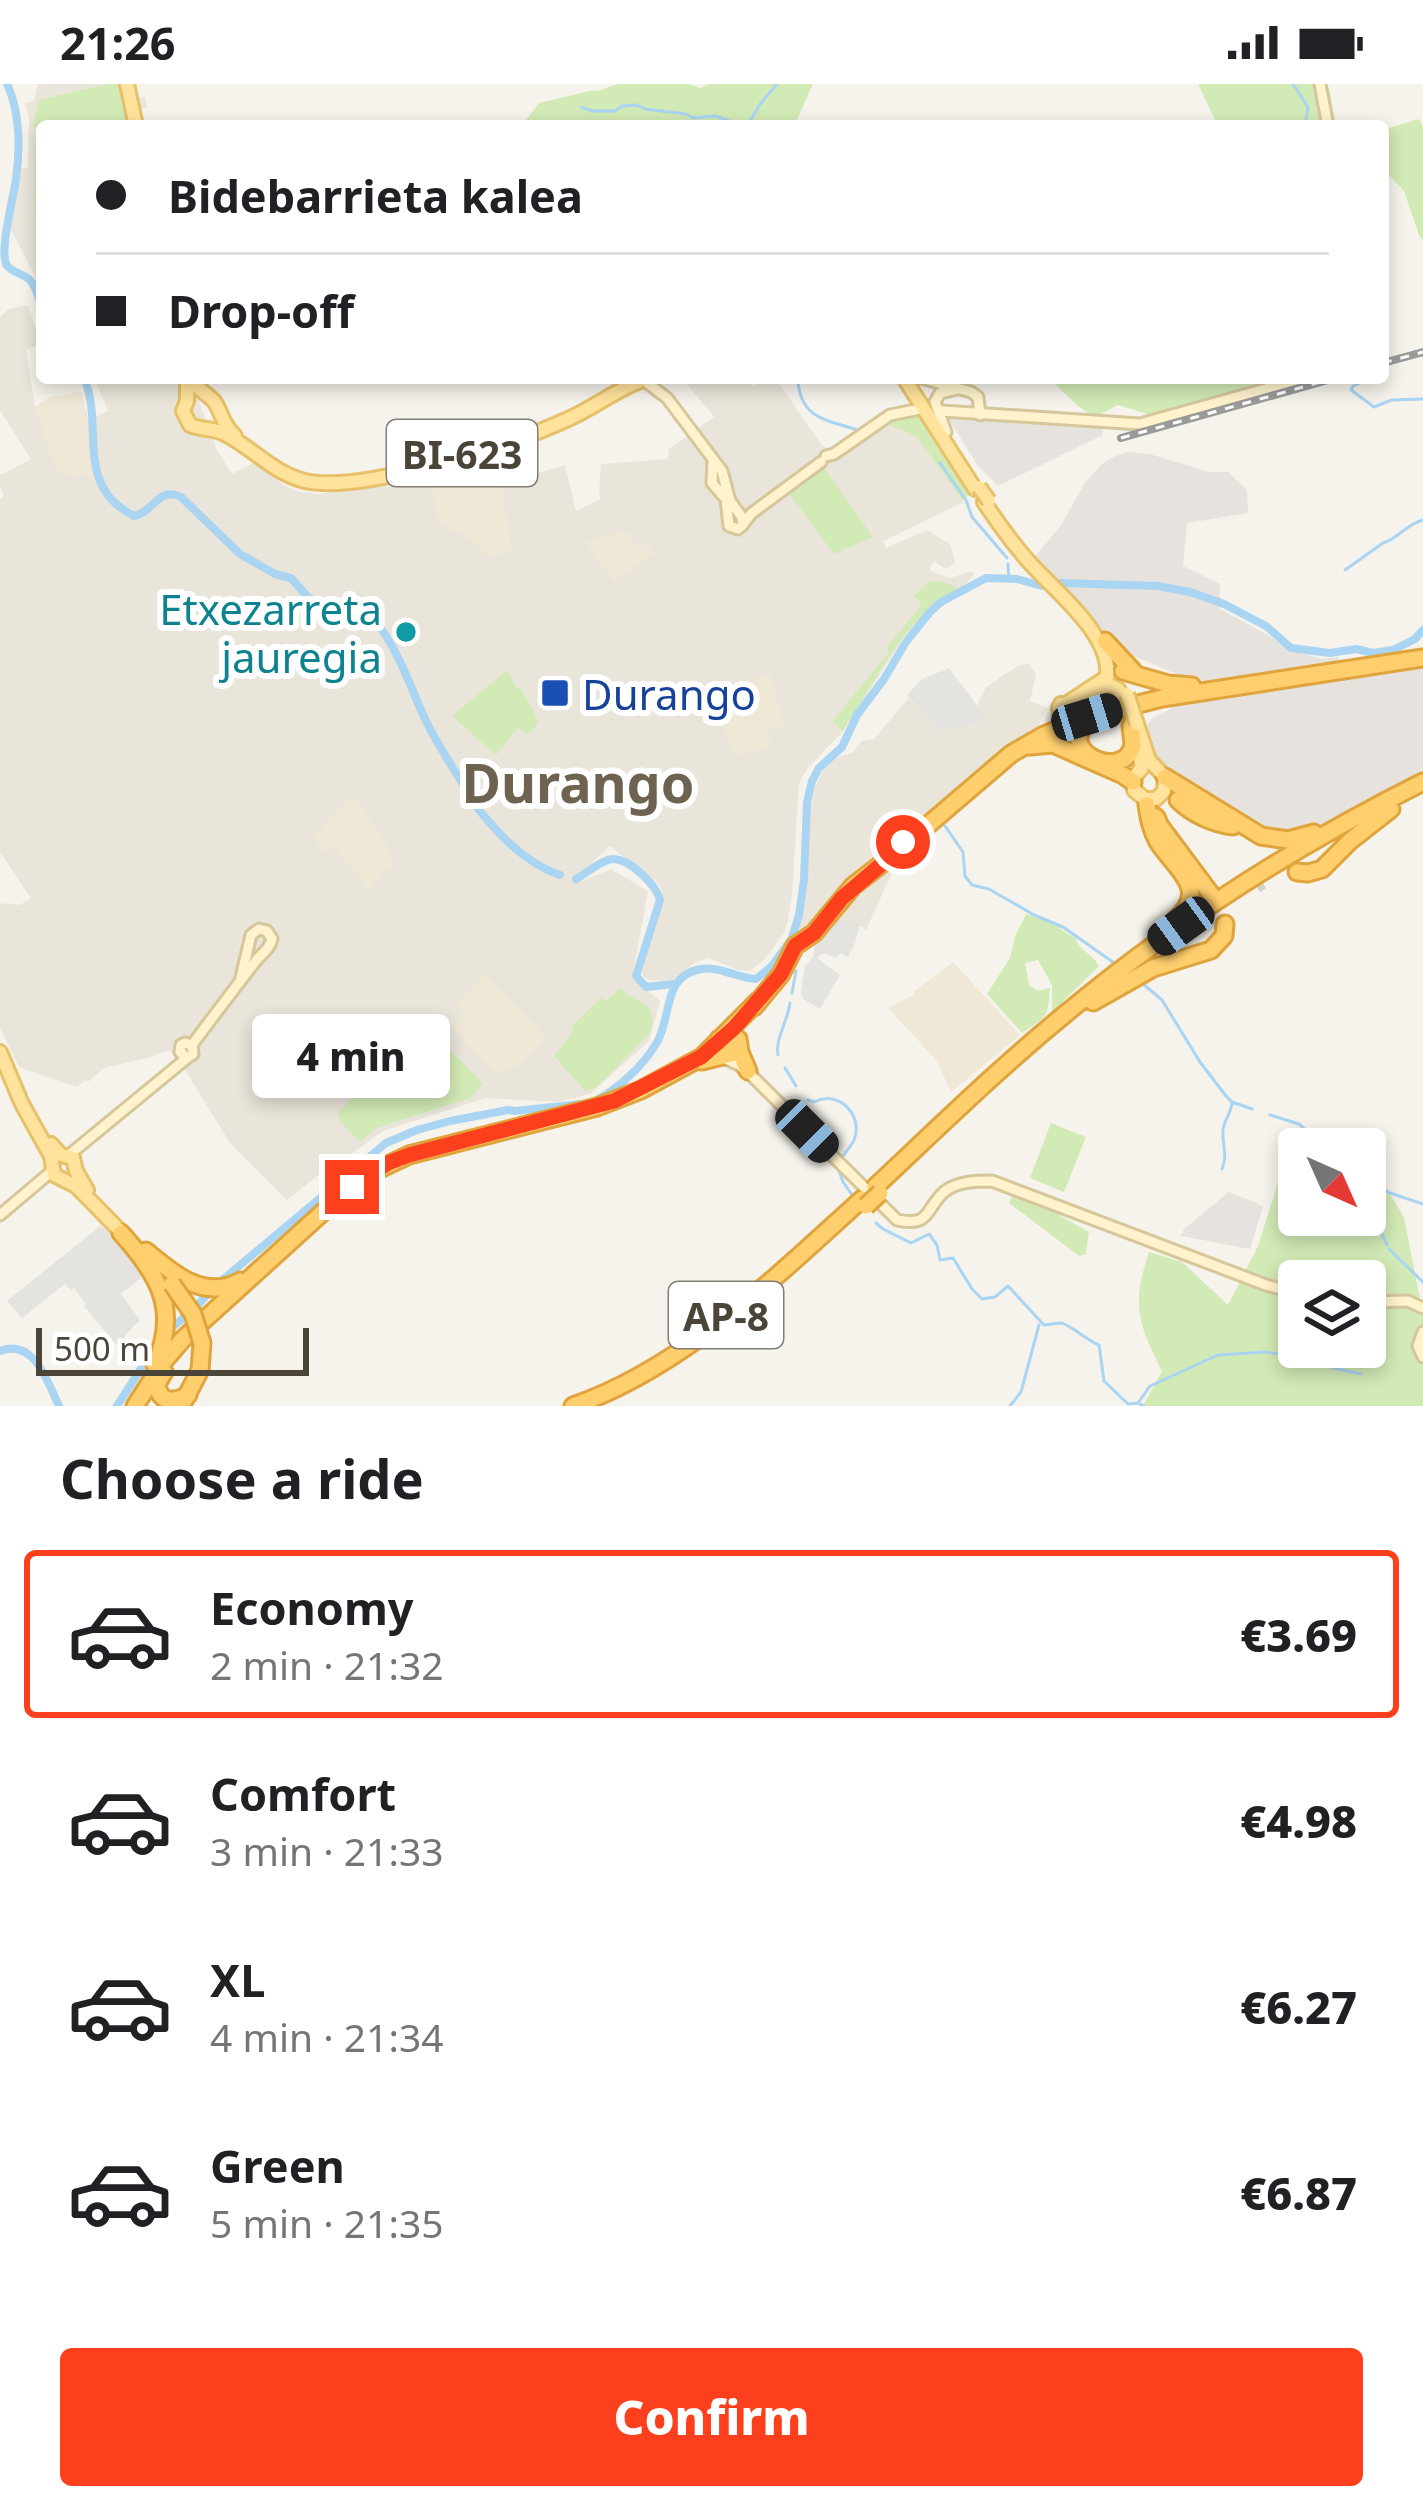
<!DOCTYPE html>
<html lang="en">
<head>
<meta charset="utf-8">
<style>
	body { margin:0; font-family:"Noto Sans",sans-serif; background:#f2f2f2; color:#202124; height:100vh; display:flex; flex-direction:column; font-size:45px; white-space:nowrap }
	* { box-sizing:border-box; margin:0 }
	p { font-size:39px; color:#757577 }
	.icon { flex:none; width:66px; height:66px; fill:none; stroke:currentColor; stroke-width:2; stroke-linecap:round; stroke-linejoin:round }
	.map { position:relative; height:1322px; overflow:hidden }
	.drawer { display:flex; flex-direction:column; background:#fff; flex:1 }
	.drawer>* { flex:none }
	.top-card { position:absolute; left:36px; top:36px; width:1353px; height:264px; border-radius:12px; box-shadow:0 6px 18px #0003; display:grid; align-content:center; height:264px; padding:0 60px; background:#fff }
	.needle { width:78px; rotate:135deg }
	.fabs { position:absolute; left:1278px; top:1044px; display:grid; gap:24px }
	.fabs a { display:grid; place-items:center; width:108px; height:108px; border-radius:12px; background:#fff; box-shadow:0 6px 18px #0003; font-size:60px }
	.scale { position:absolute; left:36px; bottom:30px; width:273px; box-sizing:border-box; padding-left:12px; border:6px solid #4b4439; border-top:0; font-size:33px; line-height:42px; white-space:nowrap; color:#4b4439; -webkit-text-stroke:9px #fff; paint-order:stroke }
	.end { position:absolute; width:54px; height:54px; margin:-27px; border:15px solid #fc3f1d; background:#fff; box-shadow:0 0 0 6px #fff }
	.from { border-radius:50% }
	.bubble { position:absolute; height:84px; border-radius:12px; background:#fff; box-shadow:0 6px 18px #0003; font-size:39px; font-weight:800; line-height:84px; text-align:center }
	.car { position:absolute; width:36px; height:72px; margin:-36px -18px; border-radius:15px; box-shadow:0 0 9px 3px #0007; background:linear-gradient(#222 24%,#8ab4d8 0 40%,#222 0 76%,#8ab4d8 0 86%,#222 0) }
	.top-card b { display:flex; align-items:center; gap:42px; height:114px; font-size:45px }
	.top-card b+b { border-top:3px solid #e0e0e0 }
	.top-card i { width:30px; height:30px; background:#202124 }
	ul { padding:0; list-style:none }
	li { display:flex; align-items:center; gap:36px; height:168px; margin:0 24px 18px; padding:0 36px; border:6px solid transparent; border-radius:12px }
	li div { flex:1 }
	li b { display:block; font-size:45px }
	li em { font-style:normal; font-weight:800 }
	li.on { border-color:#fc3f1d }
	li>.icon { width:108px; height:108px; stroke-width:1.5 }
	h2 { padding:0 60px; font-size:54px; line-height:144px }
	.button { display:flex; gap:24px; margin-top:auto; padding:24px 60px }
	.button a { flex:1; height:138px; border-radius:12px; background:#fc3f1d; color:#fff; font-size:48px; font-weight:800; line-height:138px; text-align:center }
	.status { display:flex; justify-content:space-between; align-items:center; height:84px; padding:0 60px; background:#fff; direction:ltr }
	.status svg { height:33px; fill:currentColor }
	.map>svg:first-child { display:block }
</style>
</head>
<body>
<div class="status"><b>21:26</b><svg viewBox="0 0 49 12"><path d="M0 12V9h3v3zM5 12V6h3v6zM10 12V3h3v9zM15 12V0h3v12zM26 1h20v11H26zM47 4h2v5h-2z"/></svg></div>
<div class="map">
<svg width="1423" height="1322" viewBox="0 0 1423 1322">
	<rect width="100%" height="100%" fill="#f6f3ec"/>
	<path fill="#eae5da" d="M38,0H129L133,14L145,13L147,23L136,27L139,42H42V205L9,142L20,84H28L29,34L25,19L34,17Z
		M28,221L41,260L26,266L35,323L50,313L82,308L88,336L108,327L94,294H190L217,366L232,390L255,378L285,402L301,408L319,410L380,402L387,403L488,374L499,375L503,376L504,399L565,381L576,427L601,415L599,409L601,380L668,375L669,365L714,333L685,298L690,294H747L753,302L769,296L780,301L821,360L828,365L869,343L879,341L892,340L917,352L964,418L883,457L886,464L927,446L950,460L955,478L946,485L934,477L929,486L950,494L972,487L974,491L962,505L942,514L906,550L843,647L807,685L799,699L792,811L788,836L784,849L764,876L750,887L738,886L709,874L696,878L671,897L649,896L644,893L641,886L662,814L661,803L610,762L572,797H582L611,785L648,807L632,894L660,917L649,957L590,1010L557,1018L485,1014L383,1047L346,1074L333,1079L287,1116L230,1059L177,973L168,966L151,973L104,984L88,998L85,996L77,1003L19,983L0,944V819L20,821L31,814L0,768V415L4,412L0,402V391L31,375L0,326V233L9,225Z
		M1029,580L1036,591L1030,617L1047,624L1032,655L1019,662L896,780L866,846L853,836L850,840L798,854L808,786L810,729L815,703L828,677L853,668L862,657L874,655L909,614L938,646L987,636L977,621L986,603L1019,581Z"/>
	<path fill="#e6e2dd" d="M948,334L1102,343L1103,351L998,402L978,382Z
		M1128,368L1150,370L1209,388H1228L1247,406L1248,429L1187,439L1183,482L1220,500V525L1268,551L1287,565L1322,575L1339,573L1340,578L1318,584L1206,597L1181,592L1134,572L1121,571L1035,472L1060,443L1086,397L1102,380L1115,372Z
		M1423,579V689L1312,746L1276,753L1178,700L1150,672L1145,646L1151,635L1176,622L1250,604Z
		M1229,1108L1263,1122L1250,1165L1181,1152L1184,1145Z"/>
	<path fill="#efe8d6" d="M82,308L87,336L92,397L80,388L78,395L59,387L50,370L35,324L50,313Z
		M488,374L503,376L504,421L512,466L490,473L462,449L448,445L446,440L439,437L432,406V398L438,389Z
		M626,447L639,465L647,459L654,469L614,498L585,458Z
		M769,589L786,644L766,645L773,662L736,672L711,616Z
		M354,711L390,765L386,767L394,776V782L380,790L379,794L369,805L334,763L325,769L314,755L331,733Z
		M953,878L1020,951L951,1008L937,977L888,924L915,910L913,908Z
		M485,890L547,953L516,983L502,989L494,988L451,943L463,936L458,916Z"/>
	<path fill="#d2eab5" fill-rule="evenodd" d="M107,0H118L127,42H42V129H34L36,55L42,52L41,44L33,43L39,16Z
		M618,0H688L701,4L709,0H813L794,42H527L526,36L539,19L594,6L598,7Z
		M1198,0H1325L1329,4L1336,42H1218Z
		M1419,35L1423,43V157L1419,151L1404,107L1383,85V46Z
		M1049,294H1290L1154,332L1118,321L1095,333L1079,323Z
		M920,325L973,409L962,416L917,353L886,339L898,328Z
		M820,384H824L873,453L834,470L788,408Z
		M930,497H941L960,505C905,530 875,599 843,647L832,638L889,568L887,563L922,520L913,512Z
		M507,586L517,605L520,603L539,638L529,650L518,644L496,671L452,632Z
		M1026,830C1033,833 1042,834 1049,837C1059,842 1065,850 1075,853C1079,867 1092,869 1099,882L1052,928V901L1038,876L1025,879L1029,901L1038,907L1050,904C1048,936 1047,931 1022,949L987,910L1010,874L1015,852Z
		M620,904C636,921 659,914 650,949L597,1003L585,1007L554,972L574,947L571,943L602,913L606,917Z
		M408,960L440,991L441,989L433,981L449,965L483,1000L470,1014L376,1044L361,1058L339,1037L338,1028Z
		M1051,1039L1086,1053L1064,1108L1030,1094Z
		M1288,1067L1299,1069V1131H1365V1084L1376,1087L1404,1133L1420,1215L1423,1219V1322H1143L1162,1287C1138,1239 1131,1221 1149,1168L1182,1178L1228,1221L1258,1162ZM1299,1197H1365V1263H1299Z
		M1014,1109L1056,1124L1061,1132L1089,1148L1086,1170L1079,1172L1009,1119Z"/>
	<path fill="#e5e3e0" d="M949,584L987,635L976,640L938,646L907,611L922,595Z
		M834,833L849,840L852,835L860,841L855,859L848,873L840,869L836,874L824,869L817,874L840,891L820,925L803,915L801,908L805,882L813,873L815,860Z
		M100,1142L109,1148L146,1190L121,1210L140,1236L126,1250L119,1264L84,1222L86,1220L74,1204L71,1206L65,1200L22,1234L7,1217Z"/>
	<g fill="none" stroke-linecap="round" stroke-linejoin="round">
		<path stroke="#a9d4f2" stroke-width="3" d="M1293,0L1308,23L1305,42
			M581,23L592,27H615L622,22L637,21L645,25L686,30L693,34L716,32L743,42
			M747,42L761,19L777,0
			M1371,294L1353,302L1351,306L1374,323L1389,317
			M798,297C801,337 830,336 860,347
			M1391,316L1423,315
			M940,379L966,416L972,433L1007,474
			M1008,480L1009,494
			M1345,486L1383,459C1398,455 1405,441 1423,436
			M945,742L963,768L965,792L972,801L989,805L1034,831L1063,843L1117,881
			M1142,899L1162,916L1200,978L1226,1012L1232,1018L1252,1025
			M792,909L796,887
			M778,971C775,955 788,936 790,919
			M785,984L796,1002
			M808,1016L814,1018C839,1005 864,1032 854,1056C852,1061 845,1069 842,1073
			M1270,1031L1299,1040L1327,1065
			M838,1084L843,1098L853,1112
			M1222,1085C1228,1071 1222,1061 1223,1046C1224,1036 1231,1030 1232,1019
			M1365,1095L1390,1109L1423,1120
			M1365,1123L1374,1133L1387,1161
			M876,1139L883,1145L911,1159L929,1150L937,1161L940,1176L953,1174L972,1205L982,1215L995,1213L1008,1202L1044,1241C1050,1241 1055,1239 1061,1239C1070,1240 1087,1257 1099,1261L1104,1297L1128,1320L1138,1319L1144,1322
			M1389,1165L1423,1198
			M1138,1319L1150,1302L1218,1271L1265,1268L1307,1274L1333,1284L1361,1290
			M1010,1322L1021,1308L1039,1241"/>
		<path stroke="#a9d4f2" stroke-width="8" d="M7,0C20,28 20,65 16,95C13,116 0,163 6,180C11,189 23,189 30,196C36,202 38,214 42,222
			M84,294C105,343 73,401 134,432C154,428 158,402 181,413L240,470L275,490L291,494L319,526L362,524C396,552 409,603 428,641C439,663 454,685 467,707
			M472,717C495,747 524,779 560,791
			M576,795C587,790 601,775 614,775C631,776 656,801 660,816L636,892L646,903L674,900
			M595,1017C619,1004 642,983 656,960C673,933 661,892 701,885C719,882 737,894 756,895L771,883L792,854L799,831L804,796L807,719L812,697L819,684L842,663L857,631L884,595L906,558L930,528L941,518L986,494L1017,495L1042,502L1061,499L1158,502L1190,508L1224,520L1266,542L1291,564L1330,569L1356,565L1373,569L1393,566L1415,555L1423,546
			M168,1247L194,1225L214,1203L386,1059L417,1046L450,1037L508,1026L515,1027L581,1020
			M0,1267C34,1254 47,1297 59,1322
			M117,1322L158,1258"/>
		<path stroke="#d4d0c8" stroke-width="15" stroke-dasharray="15 8" stroke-linecap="butt" d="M1256,802L1262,798"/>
		<defs>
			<path id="secondary" d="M1320,0L1328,42
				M921,294L971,308L978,313L980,331
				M646,298L667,314L722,387L730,417L742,433L743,441L738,445L729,442L726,415L712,399L713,376
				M942,327L1140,340L1305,294
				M946,348L935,318L940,309L957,305
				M826,372L834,370L890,331L920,325
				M743,440L752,429L821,378
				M192,961L185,959L181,961L180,968L187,974L193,970L192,961L195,957C215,930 235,904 255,878C263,868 269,866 272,855L267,847L259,845L251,851L240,898
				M723,974L739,981L753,993L897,1136C931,1143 925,1125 944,1108C957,1097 977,1097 992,1097L1266,1201L1299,1210
				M69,1071L187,974
				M0,1131L52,1087
				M1365,1218L1408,1217L1423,1224
				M1423,1248L1418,1262L1423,1273"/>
			<path id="primary" d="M127,0L136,42
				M187,294V317L183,327L190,341C201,346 214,344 225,350C254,365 273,389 305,397C361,410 512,361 566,336C592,325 614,307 640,297
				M190,294C199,307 205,308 213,316C222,326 220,338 235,352
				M904,294L975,405
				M984,418C998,439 1013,460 1030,479C1056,508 1112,551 1107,593L1066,620H1061L1059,624L1060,629L1067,631L1086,613L1110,601L1118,605L1122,613
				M1135,652L1142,684L1133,694L1134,706L1145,715H1156L1164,707L1165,693L1149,676L1137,640
				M0,968L22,1020L51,1072L54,1091L76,1102L127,1154
				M51,1060L61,1071L73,1074L76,1087L87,1106"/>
			<path id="highway" d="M1105,557L1133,587
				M1123,587L1168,600L1192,602
				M1095,634C1046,662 1123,702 1133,661C1133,660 1131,643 1131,641
				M1030,662L1053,660L1123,691L1133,698
				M1165,693L1261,752L1288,756L1314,749
				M1178,716C1192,730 1214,740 1233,742
				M1147,721C1149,734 1151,746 1158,758C1177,787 1211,806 1174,837
				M1156,733L1160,742L1213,813
				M884,778L895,760L914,753L1011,670L1042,652L1087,633L1162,614L1423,574
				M1297,788L1308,789L1322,785L1350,757L1391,725
				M1093,918L1153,884L1211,866L1224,852L1225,840
				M754,923L781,890L795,862L814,849L853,802L884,778L906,771L914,753
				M738,955L740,968L748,987
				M702,977L731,970L732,959L728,955H719
				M875,1103C937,1045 998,985 1064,931C1174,839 1295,762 1423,698
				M121,1149C158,1190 180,1225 155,1281
				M146,1167C173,1190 205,1217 240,1197
				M164,1288L157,1300C159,1319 174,1319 188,1311
				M185,1315L200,1286L202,1259
				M135,1322L164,1277L183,1255L334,1118L367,1091L409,1071L597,1023L641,1006L702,973L759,916
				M573,1322C683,1284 777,1192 862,1115"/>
		</defs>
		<use href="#secondary" stroke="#d6c79b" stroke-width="15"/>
		<use href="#primary" stroke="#e6c16a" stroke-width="18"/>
		<use href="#highway" stroke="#e0a43c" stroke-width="21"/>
		<use href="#secondary" stroke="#fff3cd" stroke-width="9"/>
		<use href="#primary" stroke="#ffe39c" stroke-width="12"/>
		<use href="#highway" stroke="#ffcf6e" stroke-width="15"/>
		<defs>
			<path id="rail" d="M1383,279L1423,268
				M1121,354L1335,294"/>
		</defs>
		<use href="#rail" stroke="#9a9a9a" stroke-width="8"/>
		<use href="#rail" stroke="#fff" stroke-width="3" stroke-dasharray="9" stroke-linecap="butt"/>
		<defs>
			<path id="primary-bridge" d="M979,403L989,417
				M1127,610L1137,640"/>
			<path id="highway-bridge" d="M866,1122L880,1109
				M172,1200L193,1230L202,1259"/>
		</defs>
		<use href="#primary-bridge" stroke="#e6c16a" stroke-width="18" stroke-linecap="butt"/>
		<use href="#highway-bridge" stroke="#e0a43c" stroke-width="21" stroke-linecap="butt"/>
		<use href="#primary-bridge" stroke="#ffe39c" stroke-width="12"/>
		<use href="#highway-bridge" stroke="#ffcf6e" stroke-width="15"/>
	</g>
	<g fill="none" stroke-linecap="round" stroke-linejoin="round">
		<path stroke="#fc3f1d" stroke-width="15" d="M352,1103L388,1079L409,1071L614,1017L701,973L734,944L781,890L795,862L814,849L842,814L884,778L895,760L903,758"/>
	</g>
	<circle fill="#0f9aa8" stroke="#fff" stroke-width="4.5" cx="406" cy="548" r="12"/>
	<rect fill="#1a4fb4" stroke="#fff" stroke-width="4.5" x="540" y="594" width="30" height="30" rx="6"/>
	<g text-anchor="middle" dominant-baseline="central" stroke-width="12" stroke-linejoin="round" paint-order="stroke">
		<g fill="#fff" stroke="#817c74" stroke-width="3">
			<rect x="387" y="336" width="150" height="66" rx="9"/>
			<rect x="669" y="1198" width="114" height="66" rx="9"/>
		</g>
		<g font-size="39" font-weight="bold" fill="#4b4439">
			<text x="462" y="369">BI-623</text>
			<text x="726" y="1231">AP-8</text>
		</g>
		<g font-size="42" fill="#0d838f" stroke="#fff" text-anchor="end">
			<text x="382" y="524">Etxezarreta<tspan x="382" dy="48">jauregia</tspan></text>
		</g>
		<g font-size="42" fill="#164399" stroke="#fff" text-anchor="start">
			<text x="582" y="609">Durango</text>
		</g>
		<g font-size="54" font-weight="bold" fill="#6e6250" stroke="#fff">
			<text x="578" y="698">Durango</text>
		</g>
	</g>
</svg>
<div class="fabs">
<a><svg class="needle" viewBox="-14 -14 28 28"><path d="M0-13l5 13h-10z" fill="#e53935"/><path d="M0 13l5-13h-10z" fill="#757577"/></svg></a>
<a><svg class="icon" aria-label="layers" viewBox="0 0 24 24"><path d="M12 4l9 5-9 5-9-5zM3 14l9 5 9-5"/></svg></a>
</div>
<div class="scale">500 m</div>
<i class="end from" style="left:903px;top:758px"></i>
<i class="end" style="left:352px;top:1103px"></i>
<div class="bubble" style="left:252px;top:930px;width:198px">4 min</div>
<i class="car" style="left:1087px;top:633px;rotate:73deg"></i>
<i class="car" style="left:1181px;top:842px;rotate:234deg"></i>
<i class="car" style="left:807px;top:1047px;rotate:135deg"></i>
<div class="top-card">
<b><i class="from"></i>Bidebarrieta kalea</b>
<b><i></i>Drop-off</b>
</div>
</div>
<section class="drawer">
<h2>Choose a ride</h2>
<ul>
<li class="on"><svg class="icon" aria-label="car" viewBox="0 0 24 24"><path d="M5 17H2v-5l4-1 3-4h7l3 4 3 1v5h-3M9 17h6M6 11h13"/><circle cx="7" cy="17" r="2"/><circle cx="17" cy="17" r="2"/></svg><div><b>Economy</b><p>2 min · 21:32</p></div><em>€3.69</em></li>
<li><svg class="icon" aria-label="car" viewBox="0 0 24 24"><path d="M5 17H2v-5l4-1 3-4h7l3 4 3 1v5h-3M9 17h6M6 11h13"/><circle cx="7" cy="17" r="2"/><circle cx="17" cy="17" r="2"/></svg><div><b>Comfort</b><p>3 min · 21:33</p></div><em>€4.98</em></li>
<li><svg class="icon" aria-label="car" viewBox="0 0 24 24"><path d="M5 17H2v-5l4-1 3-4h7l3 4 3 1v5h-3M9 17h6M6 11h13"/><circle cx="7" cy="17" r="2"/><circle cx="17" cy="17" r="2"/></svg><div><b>XL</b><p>4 min · 21:34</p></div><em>€6.27</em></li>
<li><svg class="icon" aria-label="car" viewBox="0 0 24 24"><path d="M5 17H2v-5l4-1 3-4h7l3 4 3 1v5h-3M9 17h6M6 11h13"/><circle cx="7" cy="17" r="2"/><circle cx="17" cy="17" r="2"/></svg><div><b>Green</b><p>5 min · 21:35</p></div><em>€6.87</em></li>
</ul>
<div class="button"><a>Confirm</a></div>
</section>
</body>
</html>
